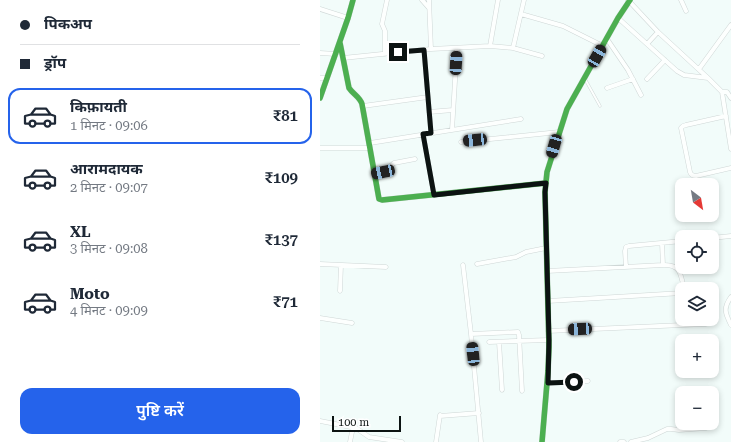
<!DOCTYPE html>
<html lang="hi">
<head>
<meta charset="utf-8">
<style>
	body { margin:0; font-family:"Roboto Serif","Noto Sans Devanagari",serif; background:#f6f6f7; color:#1f2937; height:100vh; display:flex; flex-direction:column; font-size:15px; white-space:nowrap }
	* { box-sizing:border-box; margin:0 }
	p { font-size:13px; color:#747a83 }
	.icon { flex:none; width:22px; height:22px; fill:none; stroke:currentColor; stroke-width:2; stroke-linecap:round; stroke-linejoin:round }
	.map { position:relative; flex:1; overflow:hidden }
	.drawer { display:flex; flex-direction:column; background:#fff; width:320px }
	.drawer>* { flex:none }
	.hud { display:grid; align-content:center; height:88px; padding:0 20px; background:#fff }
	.needle { width:26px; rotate:149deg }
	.controls { position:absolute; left:355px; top:178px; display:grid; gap:8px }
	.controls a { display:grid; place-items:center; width:44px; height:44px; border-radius:8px; background:#fff; box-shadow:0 2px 6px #0003; font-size:20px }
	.scale { position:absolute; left:12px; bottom:10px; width:69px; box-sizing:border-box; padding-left:4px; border:2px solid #0c1312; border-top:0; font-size:11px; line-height:14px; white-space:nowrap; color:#0c1312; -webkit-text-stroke:3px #fff; paint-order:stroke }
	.end { position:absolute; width:18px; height:18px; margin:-9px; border:5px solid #0c1312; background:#fff; box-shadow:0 0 0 2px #fff }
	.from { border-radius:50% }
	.car { position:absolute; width:12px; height:24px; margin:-12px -6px; border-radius:5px; box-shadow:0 0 3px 1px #0007; background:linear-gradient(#222 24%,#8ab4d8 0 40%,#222 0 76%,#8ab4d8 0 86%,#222 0) }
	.hud b { display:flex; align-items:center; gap:14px; height:38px; font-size:15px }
	.hud b+b { border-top:1px solid #e0e1e3 }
	.hud i { width:10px; height:10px; background:#1f2937 }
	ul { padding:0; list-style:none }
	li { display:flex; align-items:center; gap:12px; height:56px; margin:0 8px 6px; padding:0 12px; border:2px solid transparent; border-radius:12px }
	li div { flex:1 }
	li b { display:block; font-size:15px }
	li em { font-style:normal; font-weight:600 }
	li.on { border-color:#2563eb }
	li>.icon { width:36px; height:36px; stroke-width:1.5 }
	.action { display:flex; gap:8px; margin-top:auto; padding:8px 20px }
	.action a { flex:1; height:46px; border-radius:12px; background:#2563eb; color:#fff; font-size:16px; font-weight:600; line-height:46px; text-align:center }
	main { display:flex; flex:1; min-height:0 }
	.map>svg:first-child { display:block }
</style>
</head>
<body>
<main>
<section class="drawer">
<div class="hud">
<b><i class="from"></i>पिकअप</b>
<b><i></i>ड्रॉप</b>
</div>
<ul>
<li class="on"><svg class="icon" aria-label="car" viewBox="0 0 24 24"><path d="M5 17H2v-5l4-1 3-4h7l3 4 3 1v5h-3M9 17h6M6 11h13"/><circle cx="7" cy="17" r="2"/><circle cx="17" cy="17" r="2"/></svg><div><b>किफ़ायती</b><p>1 मिनट · 09:06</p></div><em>₹81</em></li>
<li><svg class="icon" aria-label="car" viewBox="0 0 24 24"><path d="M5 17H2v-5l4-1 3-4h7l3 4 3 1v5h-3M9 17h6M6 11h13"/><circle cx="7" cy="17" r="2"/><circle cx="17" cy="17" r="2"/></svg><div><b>आरामदायक</b><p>2 मिनट · 09:07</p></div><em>₹109</em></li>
<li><svg class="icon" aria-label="car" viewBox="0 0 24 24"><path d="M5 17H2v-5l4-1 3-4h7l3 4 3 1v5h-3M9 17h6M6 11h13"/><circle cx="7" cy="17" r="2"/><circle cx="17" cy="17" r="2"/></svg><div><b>XL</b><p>3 मिनट · 09:08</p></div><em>₹137</em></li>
<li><svg class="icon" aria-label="car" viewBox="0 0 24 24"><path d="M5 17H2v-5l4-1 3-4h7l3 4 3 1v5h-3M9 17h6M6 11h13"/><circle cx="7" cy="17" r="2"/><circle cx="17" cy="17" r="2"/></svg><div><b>Moto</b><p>4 मिनट · 09:09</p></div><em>₹71</em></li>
</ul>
<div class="action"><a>पुष्टि करें</a></div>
</section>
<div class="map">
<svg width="411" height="442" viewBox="0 0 411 442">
	<rect width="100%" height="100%" fill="#f2fcfa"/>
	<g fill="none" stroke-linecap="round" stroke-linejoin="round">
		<defs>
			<path id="lane" d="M265,79L280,106"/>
			<path id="street" d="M102,0L109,8
				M109,0L111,49
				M308,0L338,32L388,78L402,92L411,149
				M361,0L366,11
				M0,9L28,18
				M201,14L243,26L283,46
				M298,18L357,71L364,75L388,78
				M287,39L308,70L321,95
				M327,44L338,32
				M170,46L178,0
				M193,48L204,0
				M104,50L111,133
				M0,53L16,54
				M65,54V31L62,24L67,0
				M23,58L111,49L170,46L193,48L222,56
				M379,69L411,25
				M0,78H7
				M327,79L345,60
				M287,88L313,79
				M402,92H407L411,98
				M43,106L108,97
				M109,112L133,110
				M406,116L366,125L363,126L361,128L370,172C371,175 373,176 376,176L411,168
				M132,130L137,48
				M103,134L114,195
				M141,142L239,132
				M50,143L201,119
				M0,148H50
				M55,174L66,170L74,163L95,159
				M392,238L411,236
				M342,243L343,265
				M0,264L66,267
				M157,264L196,257L206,252L226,248
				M143,265L151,334L161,442
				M306,267L305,251L306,247L309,246L362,241
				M227,271L343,265C360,264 361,274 364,289
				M20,291L21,265
				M411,297C403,308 405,313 411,325
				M228,301L362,293
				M0,318L32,323
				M228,331L385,324L390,323L393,320C395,313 395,302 392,295
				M151,334L198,332L199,335L202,391
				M169,342L229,340
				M179,342L182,390
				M227,383L268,381
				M120,416L159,413
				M0,421L36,428L49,437L82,442
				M30,442L33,427
				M116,442L120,415
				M300,442H304
				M311,442L328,438L347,429H351L359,430L386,428"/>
			<path id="fast" d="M20,43L29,88C33,94 40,97 42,104L59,199L62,200L226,183
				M0,98L28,18L33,0
				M222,442L228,371L229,347L225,192L227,172L247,109L298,18L310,0"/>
		</defs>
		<use href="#lane" stroke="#cfd7d6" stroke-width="3"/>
		<use href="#street" stroke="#cfd7d6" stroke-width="5"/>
		<use href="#fast" stroke="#cfd7d6" stroke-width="6"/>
		<use href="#lane" stroke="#fdfffe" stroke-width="2"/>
		<use href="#street" stroke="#fdfffe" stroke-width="4"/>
		<use href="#fast" stroke="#4caf50" stroke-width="5.5"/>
	</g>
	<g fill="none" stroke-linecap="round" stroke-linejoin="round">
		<path stroke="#0c1312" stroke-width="5" d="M78,52L104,50L111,133L103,134L114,195L226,183L225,192L229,340L228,383L254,382"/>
	</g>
</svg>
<div class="controls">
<a><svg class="needle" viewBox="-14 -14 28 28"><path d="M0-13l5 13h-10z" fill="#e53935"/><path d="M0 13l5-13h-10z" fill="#747a83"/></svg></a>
<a><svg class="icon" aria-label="locate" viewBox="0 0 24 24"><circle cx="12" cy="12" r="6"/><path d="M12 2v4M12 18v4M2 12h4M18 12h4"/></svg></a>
<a><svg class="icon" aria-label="layers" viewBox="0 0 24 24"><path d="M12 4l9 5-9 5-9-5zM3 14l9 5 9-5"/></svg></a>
<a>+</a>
<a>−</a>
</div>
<div class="scale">100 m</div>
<i class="end from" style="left:254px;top:382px"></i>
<i class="end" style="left:78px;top:52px"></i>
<i class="car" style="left:277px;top:56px;rotate:30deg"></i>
<i class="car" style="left:136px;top:63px;rotate:3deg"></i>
<i class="car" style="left:155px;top:140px;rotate:264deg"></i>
<i class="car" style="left:234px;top:146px;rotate:196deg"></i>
<i class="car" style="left:63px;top:172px;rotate:258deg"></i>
<i class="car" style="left:260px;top:329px;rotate:267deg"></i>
<i class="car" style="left:153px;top:354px;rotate:354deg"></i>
</div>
</main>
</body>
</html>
